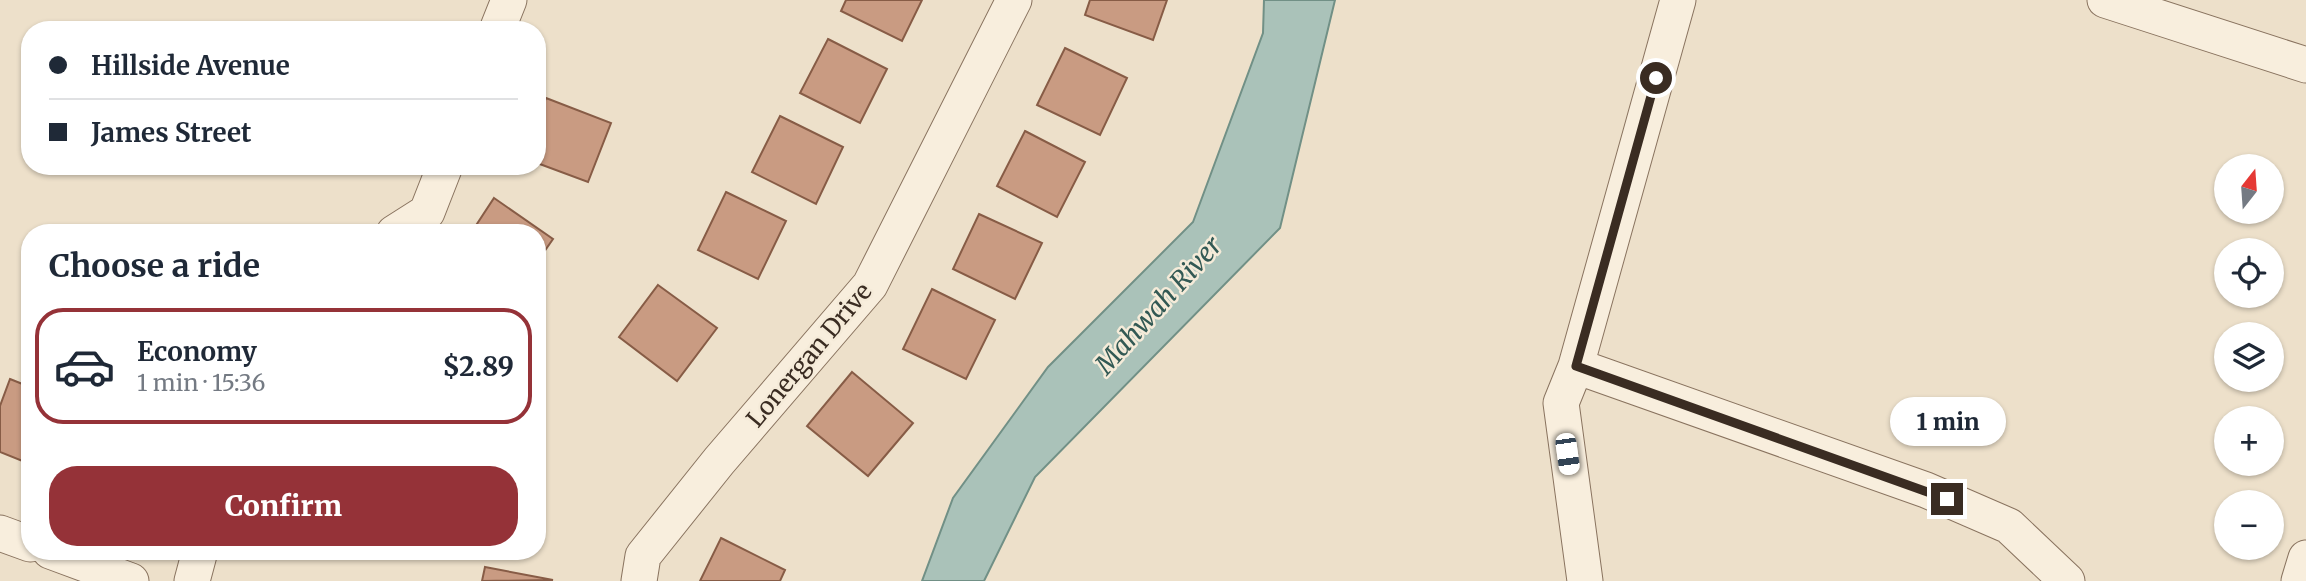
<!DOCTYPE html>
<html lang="en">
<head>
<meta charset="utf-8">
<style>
	body { margin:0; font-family:Merriweather,serif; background:#f2f2f3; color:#1f2937; height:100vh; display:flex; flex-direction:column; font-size:26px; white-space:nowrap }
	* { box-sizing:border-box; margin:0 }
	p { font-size:23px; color:#747a83 }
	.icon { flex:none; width:38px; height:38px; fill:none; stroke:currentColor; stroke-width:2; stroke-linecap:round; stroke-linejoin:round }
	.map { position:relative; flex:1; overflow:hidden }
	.details { position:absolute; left:21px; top:224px; width:525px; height:336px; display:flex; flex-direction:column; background:#fff; border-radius:28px; box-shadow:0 2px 5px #0004 }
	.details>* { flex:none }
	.top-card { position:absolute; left:21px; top:21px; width:525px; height:154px; border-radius:28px; box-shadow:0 2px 5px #0004; display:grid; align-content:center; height:154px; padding:0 28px; background:#fff }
	.needle { width:46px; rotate:17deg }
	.buttons { position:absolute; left:2214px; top:154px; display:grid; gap:14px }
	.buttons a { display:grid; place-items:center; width:70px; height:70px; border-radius:50%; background:#fff; box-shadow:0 2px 5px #0004; font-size:35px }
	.end { position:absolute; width:32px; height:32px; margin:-16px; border:9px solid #3a2c22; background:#fff; box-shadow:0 0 0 4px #fff }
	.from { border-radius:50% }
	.bubble { position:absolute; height:49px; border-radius:24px; background:#fff; box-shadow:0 2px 5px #0004; font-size:23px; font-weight:800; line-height:49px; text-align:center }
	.car { position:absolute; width:21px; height:42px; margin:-21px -10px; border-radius:9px; box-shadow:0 0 5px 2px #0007; background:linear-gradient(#fff 24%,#345 0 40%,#fff 0 76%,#345 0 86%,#fff 0) }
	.top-card b { display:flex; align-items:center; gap:24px; height:66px; font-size:26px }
	.top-card b+b { border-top:2px solid #e0e1e3 }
	.top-card i { width:18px; height:18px; background:#1f2937 }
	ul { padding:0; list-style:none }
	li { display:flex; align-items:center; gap:21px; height:116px; margin:0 14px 10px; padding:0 14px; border:4px solid transparent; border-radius:28px }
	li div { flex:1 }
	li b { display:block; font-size:26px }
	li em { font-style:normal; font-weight:800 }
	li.selected { border-color:#953238 }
	li>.icon { width:63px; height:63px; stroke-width:1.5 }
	h2 { padding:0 28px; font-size:32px; line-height:84px }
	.primary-button { display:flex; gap:14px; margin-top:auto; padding:14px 28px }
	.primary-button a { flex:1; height:80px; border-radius:28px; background:#953238; color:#fff; font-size:28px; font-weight:800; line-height:80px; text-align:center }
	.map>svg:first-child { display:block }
</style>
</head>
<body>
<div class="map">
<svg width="2306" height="581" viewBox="0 0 2306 581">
	<rect width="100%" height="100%" fill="#ede0ca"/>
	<path fill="#aac2b9" stroke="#719086" stroke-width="2" d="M1264,0H1335L1280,228L1035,477L984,581H922L953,498L1048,367L1193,222L1263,33Z"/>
	<path fill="#c99b82" stroke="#875c46" stroke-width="2" d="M846,0H922L902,41L841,11Z
		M1090,0H1167L1153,40L1085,15Z
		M828,39L887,69L860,123L800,93Z
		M1065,48L1127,78L1100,135L1037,105Z
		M546,98L611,123L588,182L537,163V120Z
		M780,116L843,147L816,204L752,172Z
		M1025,131L1085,162L1057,217L997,186Z
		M726,192L786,221L758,279L698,250Z
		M494,198L553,239L537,262V233H471Z
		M979,214L1042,243L1015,299L953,269Z
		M658,285L717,328L677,381L619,337Z
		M932,289L995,320L966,379L903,349Z
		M852,372L913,423L868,476L807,426Z
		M10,379L30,387V464L0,452V406Z
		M721,538L785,570L780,581H700Z
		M485,567L553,580L482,581Z"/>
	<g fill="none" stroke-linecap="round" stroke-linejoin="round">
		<defs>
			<path id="minor" d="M2105,0L2306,65
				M497,30L509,0
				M394,233L427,212L445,166
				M1576,366L1926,490L2009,526L2067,581
				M0,533L30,544
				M50,551L131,581
				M192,581L200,551
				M639,581L643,556L719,461L870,285L1014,0
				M1585,581L1561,403L1576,366L1678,0
				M2299,581L2306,558"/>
		</defs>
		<use href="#minor" stroke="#89735f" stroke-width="37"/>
		<use href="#minor" stroke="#f8eedd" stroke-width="35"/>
	</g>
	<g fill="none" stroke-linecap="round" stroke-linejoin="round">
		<path stroke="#3a2c22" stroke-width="9" d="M1656,78L1576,366L1947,499"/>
	</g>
	<g text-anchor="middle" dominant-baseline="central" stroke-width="5" stroke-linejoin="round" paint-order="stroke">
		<g font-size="24" fill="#3a2c22" stroke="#f5ebd9">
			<text transform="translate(809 355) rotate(-50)">Lonergan Drive</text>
		</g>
		<g font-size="26" font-style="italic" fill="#325954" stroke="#f5ebd9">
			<text transform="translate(1158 305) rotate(-48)">Mahwah River</text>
		</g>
	</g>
</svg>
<div class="buttons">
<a><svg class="needle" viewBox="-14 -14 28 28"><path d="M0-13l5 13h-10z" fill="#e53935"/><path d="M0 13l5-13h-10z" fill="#747a83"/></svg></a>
<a><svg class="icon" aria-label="locate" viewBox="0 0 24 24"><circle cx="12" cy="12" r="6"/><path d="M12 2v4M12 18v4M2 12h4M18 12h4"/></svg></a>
<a><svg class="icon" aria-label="layers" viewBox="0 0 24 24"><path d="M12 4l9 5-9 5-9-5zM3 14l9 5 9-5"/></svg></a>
<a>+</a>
<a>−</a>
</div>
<i class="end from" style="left:1656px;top:78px"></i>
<i class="end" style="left:1947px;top:499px"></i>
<div class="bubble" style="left:1890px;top:397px;width:116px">1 min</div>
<i class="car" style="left:1567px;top:454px;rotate:172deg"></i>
<div class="top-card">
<b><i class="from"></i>Hillside Avenue</b>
<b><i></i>James Street</b>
</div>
<section class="details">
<h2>Choose a ride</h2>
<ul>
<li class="selected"><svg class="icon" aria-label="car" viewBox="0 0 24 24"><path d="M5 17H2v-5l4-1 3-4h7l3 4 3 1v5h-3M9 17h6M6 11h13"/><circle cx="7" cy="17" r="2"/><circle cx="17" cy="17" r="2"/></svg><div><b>Economy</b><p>1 min · 15:36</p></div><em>$2.89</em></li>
</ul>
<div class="primary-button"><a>Confirm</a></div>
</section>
</div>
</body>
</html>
